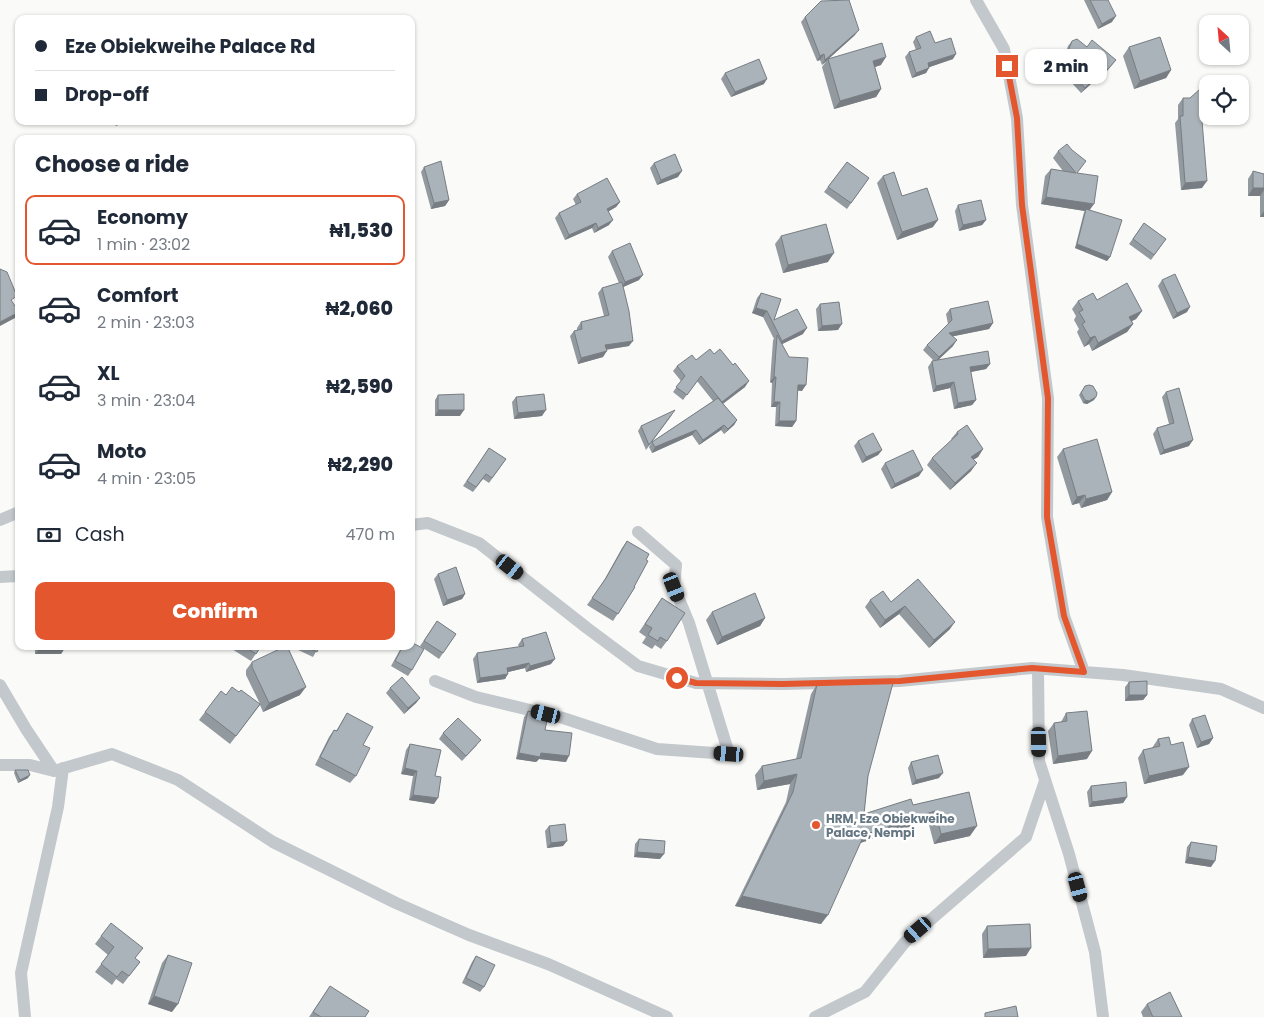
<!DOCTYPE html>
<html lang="en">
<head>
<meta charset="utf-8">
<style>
	body { margin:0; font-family:Poppins,sans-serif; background:#f2f2f3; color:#1f2937; height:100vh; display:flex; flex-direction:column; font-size:19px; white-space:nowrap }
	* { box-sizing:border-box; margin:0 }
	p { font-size:16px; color:#747a83 }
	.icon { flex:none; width:28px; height:28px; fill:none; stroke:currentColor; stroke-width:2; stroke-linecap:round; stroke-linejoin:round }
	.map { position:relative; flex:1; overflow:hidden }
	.panel { position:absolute; left:15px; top:135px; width:400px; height:515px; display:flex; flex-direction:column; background:#fff; border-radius:10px; box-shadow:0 1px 4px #0004 }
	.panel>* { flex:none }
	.banner { position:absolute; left:15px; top:15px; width:400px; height:110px; border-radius:10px; box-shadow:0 1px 4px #0004; display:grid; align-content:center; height:110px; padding:0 20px; background:#fff }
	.needle { width:32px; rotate:334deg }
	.tools { position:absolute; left:1199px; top:15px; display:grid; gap:10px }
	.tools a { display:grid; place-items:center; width:50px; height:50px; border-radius:10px; background:#fff; box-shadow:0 1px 4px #0004; font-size:25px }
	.end { position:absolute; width:22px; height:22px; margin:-11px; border:6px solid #e4572e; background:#fff; box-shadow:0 0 0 2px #fff }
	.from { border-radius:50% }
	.bubble { position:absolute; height:35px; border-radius:10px; background:#fff; box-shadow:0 1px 4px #0004; font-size:16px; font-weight:800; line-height:35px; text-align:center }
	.car { position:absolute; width:15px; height:30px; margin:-15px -8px; border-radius:6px; box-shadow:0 0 4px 1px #0007; background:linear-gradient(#222 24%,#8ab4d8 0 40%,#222 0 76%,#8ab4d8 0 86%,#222 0) }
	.banner b { display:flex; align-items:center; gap:18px; height:48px; font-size:19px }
	.banner b+b { border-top:1px solid #e0e1e3 }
	.banner i { width:12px; height:12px; background:#1f2937 }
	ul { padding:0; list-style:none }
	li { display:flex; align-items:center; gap:15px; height:70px; margin:0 10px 8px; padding:0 10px; border:2px solid transparent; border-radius:10px }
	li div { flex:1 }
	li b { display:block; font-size:19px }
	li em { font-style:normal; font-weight:800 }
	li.on { border-color:#e4572e }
	li>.icon { width:45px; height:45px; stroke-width:1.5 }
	h2 { padding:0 20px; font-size:22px; line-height:60px }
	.pay { display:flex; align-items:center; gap:12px; height:55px; padding:0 20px; font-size:19px }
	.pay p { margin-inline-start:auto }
	.action { display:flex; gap:10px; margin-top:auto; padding:10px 20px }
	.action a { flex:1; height:58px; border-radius:10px; background:#e4572e; color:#fff; font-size:20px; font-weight:800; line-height:58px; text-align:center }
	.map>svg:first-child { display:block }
</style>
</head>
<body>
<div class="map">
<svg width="1264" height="1017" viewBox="0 0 1264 1017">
	<rect width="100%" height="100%" fill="#fafaf8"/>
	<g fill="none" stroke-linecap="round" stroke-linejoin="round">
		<path stroke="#c3c8cc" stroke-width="12" d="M976,0L1004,49L1017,118L1022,205L1048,398L1047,517L1064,616L1084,672
			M0,520L19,512
			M411,525L428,523L479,543L587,628L638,666L696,683L783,684L899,681L1032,668L1123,675L1221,689L1264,708
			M0,577L19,576
			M1038,669L1039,761L1069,854L1095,952L1103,1017
			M435,681L476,697L563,718L657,749L729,754L689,623L674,587L676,565L638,532
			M0,685L26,729L54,771
			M0,765H30L54,771L112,754L178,780L273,842L396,903L469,935L548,964L667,1017
			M25,1017L21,973L58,807L63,768
			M815,1017L865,992L905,942L1026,837L1045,781"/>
	</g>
	<path fill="#929a9f" d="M1084,0H1108L1112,22L1098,29Z
		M805,17L855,35L828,59L881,65L875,67L881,89L876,97L834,109L822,67L827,60L822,65L820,60L817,61L801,22Z
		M916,37L935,43L953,59L929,67L926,73L912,78L905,57L909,52L916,50L913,42Z
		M1072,41L1116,60L1104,75L1102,74L1081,93L1059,69L1054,59L1058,54L1066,52L1068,46Z
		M1129,47L1171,70L1166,78L1134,89L1123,56Z
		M725,73L764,84L731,97L721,79Z
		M1208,84V116H1221L1213,124L1202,111V188L1181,190L1175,123L1178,119V105L1183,98H1190Z
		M113,121H125L116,126Z
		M1058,151L1077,173L1090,210L1110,257L1107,261L1075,248L1084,212L1085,211L1041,204L1045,176L1051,169L1063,171L1053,158Z
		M847,162L869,178L847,209L824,192Z
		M654,163L678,177L657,185L650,168Z
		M424,167L449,200L445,206L431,209L421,172Z
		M1253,171L1264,174V217H1260V196H1248V179Z
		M883,176L902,196L933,227L897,240L877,183Z
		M577,194L620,202L616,207L609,211V225L594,233L592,228L565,240L555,218L559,213L576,205L573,199Z
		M958,205L986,220L982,225L959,231L955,211Z
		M1144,223L1166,239L1151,260L1129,244Z
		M781,236L828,262L783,273L775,244Z
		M612,251L639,280L623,287L629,346L606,350L603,357L578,364L570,336L574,331L577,330V328L581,322L604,316L598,293L602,288L619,283L608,257Z
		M1162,280L1187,312L1173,319L1158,286Z
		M761,293L774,320L803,334L782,344L802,391L797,390L796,421L792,427L775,426L776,407H771L772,383L770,382L773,340L774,339L763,317L752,313L757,298Z
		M1097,300L1142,311L1136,319L1132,321L1133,324L1127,332L1092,351L1089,344L1084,347L1077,332L1079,329L1074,320L1076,316L1072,309L1078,301Z
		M820,304L838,330L818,331L816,309Z
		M950,309L993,323L989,329L953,336V346L938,360L990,364L986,369L970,372L976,400L972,405L954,409L950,388L933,392L928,367L932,361H934L923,350L927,345L948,324L946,314Z
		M696,360L745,387L723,404L737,420L734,425L724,434L721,430L699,445L692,435L652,453L649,447L652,442L713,401L697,381L683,400L673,392L681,381L673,371L677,366Z
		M1085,386L1094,400L1087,404L1083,403L1079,395Z
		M1166,392L1189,446L1160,455L1153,434L1157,428L1169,424L1162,397Z
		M438,395L460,416H435V400Z
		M516,397L542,416L514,419L512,402Z
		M672,415L646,450L638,431L641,426Z
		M957,432L983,449L978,457L973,460L971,471L950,490L927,465L932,458L952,440L951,439Z
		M858,441L882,450L878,455L862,463L854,446Z
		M489,448L506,459L489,483L483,479L473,492L463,486Z
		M1063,449L1112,492L1107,500L1081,508L1079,503L1072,505L1057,457Z
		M885,463L919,476L891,489L881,469Z
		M627,541L646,560L634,587H635L613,621L587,605L602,584L622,548Z
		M438,574L465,594L462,599L443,606L434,579Z
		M918,579L950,629L929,648L899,614L880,628L865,607L870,600L891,602Z
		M662,598L667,641L661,649L655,645L652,649L642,643L646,637L639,632Z
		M712,612L765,618L760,626L717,645L706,620Z
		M437,621L456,634L439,659L420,646Z
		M522,639L551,664L526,672L525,668L508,672L505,679L477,683L473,659L477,653L519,647L518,645Z
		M35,646H65L61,654H35Z
		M227,646H261L251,661Z
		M295,646H319L313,657L294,648Z
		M402,646H411L412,670L408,676L391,666Z
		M252,662L300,695L263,712L260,705L230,744L199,720L205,712L226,695L239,692L260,704L246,675V670Z
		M1129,682L1147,695L1143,700L1125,701V687Z
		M817,684L868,776L864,814L913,805L969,792L970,836L934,844L928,821L860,843L821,924L735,906L786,802L790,784L757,790L755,775L762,766L796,759L811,694Z
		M390,688L420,698L416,703L404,714L386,693Z
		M528,711L545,730L566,762L539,759L536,762L516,759L524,717Z
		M347,713L363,745L356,776L350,783L315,765L329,737L334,730L336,731Z
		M1066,713L1087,759L1053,764L1048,731L1054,723L1061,722Z
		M1192,719L1213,738L1209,744L1197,748L1189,725Z
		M443,733L477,745L462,761L439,739Z
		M1158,739L1171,745L1183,775L1144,784L1138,758L1143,750L1152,748Z
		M410,744L434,804L409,800L413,776L401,774L406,750Z
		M911,762L939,778L912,785L908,768Z
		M15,770L28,778L18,783L14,773Z
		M1091,786L1127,797L1123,803L1089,807L1087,792Z
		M549,826L563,846L547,848L545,831Z
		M639,839L660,859L634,857L635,844Z
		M1191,842L1211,867L1185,863L1187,847Z
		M987,926L1026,956L983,958L982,934Z
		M101,936L140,962L123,984L116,979L112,985L95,972L108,955L95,944Z
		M168,955L172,1012L148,1004L162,963Z
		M476,956L484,987L480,992L462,983L472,962Z
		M330,986L365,1017H309Z
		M1147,1004L1182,1017H1143L1141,1012Z"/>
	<path fill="#777d82" d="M1116,16L1112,22L1098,29L1102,24Z
		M859,30L855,35L822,65L825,60Z
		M824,54L820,60L817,61L820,56Z
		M956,54L953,59L924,69L928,63Z
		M886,57L881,65L868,69L873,61Z
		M929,68L926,73L912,78L916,73Z
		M1105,69L1102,74L1081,93L1085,88Z
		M1171,70L1166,78L1134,89L1140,81Z
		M767,79L764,84L731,97L735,92Z
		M881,89L876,97L834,109L840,101Z
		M1218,116H1221L1213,124Z
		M119,121H125L116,126Z
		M682,171L678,177L657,185L661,180Z
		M1207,181L1202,188L1181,190L1185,183Z
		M1253,188H1264V190L1260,196H1248Z
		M1046,197L1094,204L1089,211L1086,209L1085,211L1041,204Z
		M449,200L445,206L431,209L434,203Z
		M620,202L616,207L604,214L607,209Z
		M1264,211V217H1260Z
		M613,220L609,225L594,233L598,228Z
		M938,220L933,227L897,240L902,232Z
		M986,220L982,225L959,231L963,225Z
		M596,223L592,228L565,240L569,235Z
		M1077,244L1110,257L1107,261L1075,248Z
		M834,253L828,262L783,273L788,265Z
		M643,275L639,280L621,288L625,282Z
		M1190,307L1187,312L1173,319L1177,313Z
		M756,308L767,311L763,317L752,313Z
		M1142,311L1136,319L1124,325L1129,317Z
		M19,312L15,318L0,326V322Z
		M993,323L989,329L945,338L949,333Z
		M842,324L838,330L818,331L822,326Z
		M1133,324L1127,332L1092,351L1098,343Z
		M807,328L803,334L778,346L782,341Z
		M1095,336L1089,344L1084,347L1090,338Z
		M957,340L953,346L935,363L939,357Z
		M633,341L629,346L601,350L605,345Z
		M607,351L603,357L578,364L581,358Z
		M990,364L986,369L966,373L970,367Z
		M774,377H776L772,383L770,382Z
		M749,381L745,387L718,407L722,402Z
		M954,382L950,388L933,392L936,386Z
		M798,385H806L802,391L794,390Z
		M1096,397L1094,400L1087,404L1083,403L1085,400Z
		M976,400L972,405L954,409L958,403Z
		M774,402H780L776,407H771Z
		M438,410H464L460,416H435Z
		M546,410L542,416L514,419L518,413Z
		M737,420L734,425L724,434L728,429Z
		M779,421H796L792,427L775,426Z
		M724,425L721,430L699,445L703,440Z
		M696,430L692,435L652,453L655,447Z
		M1193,440L1189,446L1160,455L1164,450Z
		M983,449L978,457L966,464L971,457Z
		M882,450L878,455L862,463L866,457Z
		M977,463L971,471L950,490L955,483Z
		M923,470L919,476L891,489L895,484Z
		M1112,492L1107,500L1081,508L1086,499Z
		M1085,495L1079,503L1072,505L1077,497Z
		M465,594L462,599L443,606L447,600Z
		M905,606L899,614L880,628L885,620Z
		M765,618L760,626L717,645L722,637Z
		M955,622L950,629L929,648L934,640Z
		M65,648L61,654H35L39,649Z
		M555,659L551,664L526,672L530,666Z
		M529,663L525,668L504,673L507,668Z
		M508,674L505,679L477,683L480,678Z
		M306,687L300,695L263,712L269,703Z
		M1129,695H1147L1143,700L1125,701Z
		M420,698L416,703L404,714L408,708Z
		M1213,738L1209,744L1197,748L1201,742Z
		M1092,751L1087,759L1053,764L1058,756Z
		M519,753H541L569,756L566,762L539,759L536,762L516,759Z
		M1189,767L1183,775L1144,784L1149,776Z
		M405,768L417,771L413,776L401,774Z
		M943,773L939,778L912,785L916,780Z
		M797,774L790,784L757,790L764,781Z
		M30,775L28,778L18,783L20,780Z
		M413,795L438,798L434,804L409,800Z
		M1127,797L1123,803L1089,807L1092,802Z
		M935,811L928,821L857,844L864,835Z
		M977,826L970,836L934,844L941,834Z
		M567,841L563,846L547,848L551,843Z
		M637,852L664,854L660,859L634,857Z
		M1188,857L1215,861L1211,867L1185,863Z
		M742,896L828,915L821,924L735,906Z
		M1031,948L1026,956L983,958L988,949Z
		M154,996L178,1004L172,1012L148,1004Z"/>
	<path fill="#aab3b9" stroke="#777d82" d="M849,0L859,30L825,60L824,54L820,56L805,17L821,1Z
		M1090,0H1108L1116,16L1102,24Z
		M930,31L935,43L951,38L956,54L928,63L929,68L916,73L909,52L921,48L916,37Z
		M1160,37L1171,70L1140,81L1129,47Z
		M1077,39L1087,47L1092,40L1116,60L1107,70L1105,69L1085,88L1063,64L1058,54L1068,51L1072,41Z
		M882,43L886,57L873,61L881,89L840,101L828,59Z
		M759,59L767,79L735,92L725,73Z
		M1209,81L1212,84H1208V105L1200,97L1207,181L1185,183L1180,116H1183V98H1190Z
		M1067,144L1072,150L1086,161L1077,173L1098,176L1094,204L1046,197L1051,169L1076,173L1058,151Z
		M675,154L682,171L661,180L654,163Z
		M441,161L449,200L434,203L424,167Z
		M847,162L869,178L851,203L828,187Z
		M1253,171L1264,174V188H1253Z
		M894,172L902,196L927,188L938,220L902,232L883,176Z
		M607,178L620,202L607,209L613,220L598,228L596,223L569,235L559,213L581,202L577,194Z
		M981,200L986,220L963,225L958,205Z
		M1086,209L1122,220L1110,257L1077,244Z
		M1144,223L1166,239L1154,255L1133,239Z
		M826,224L834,253L788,265L781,236Z
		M630,243L643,275L625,282L612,251Z
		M0,269L7,272L17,296L11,300L19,312L0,322Z
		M1175,274L1190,307L1177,313L1162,280Z
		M622,282L629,311L633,341L605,345L607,351L581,358L574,331L582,329L581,322L609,315L602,288Z
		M1127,283L1142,311L1129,317L1133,324L1098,343L1095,336L1090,338L1082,324L1085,322L1079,312L1083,310L1078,301L1093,293L1097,300Z
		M761,293L781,299L774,320L797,309L807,328L782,341L767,311L756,308Z
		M988,301L993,323L949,333L957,340L939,357L927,345L952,320L950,309Z
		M839,302L842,324L822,326L820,304Z
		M777,335L789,357L808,358L806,385H798L796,421H779L780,402H774L776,377H774Z
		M710,349L714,354L720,349L733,365L735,363L749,381L722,402L701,376L687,395L676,387L685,376L677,366L692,355L696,360Z
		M988,351L990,364L970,367L976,400L958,403L954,382L936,386L932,361Z
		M1089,385L1093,386L1097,393L1096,397L1089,401L1085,400L1081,393L1085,386Z
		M1179,388L1193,440L1164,450L1157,428L1174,423L1166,392Z
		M464,394V410H438V395Z
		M544,394L546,410L518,413L516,397Z
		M718,398L737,420L728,429L724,425L703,440L696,430L655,447L652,442Z
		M675,410L649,445L641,426Z
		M967,425L983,449L971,457L977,463L955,483L932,458L958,434L957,432Z
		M873,433L882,450L866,457L858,441Z
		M1097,439L1112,492L1086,499L1085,495L1077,497L1063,449Z
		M489,448L506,459L492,478L486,474L476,487L467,481Z
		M913,450L923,470L895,484L885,463Z
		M627,541L649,554L646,560L648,561L634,587H635L618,614L592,598L606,578Z
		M456,567L465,594L447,600L438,574Z
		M918,579L955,622L934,640L905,606L885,620L870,600L883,591L891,602Z
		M755,593L765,618L722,637L712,612Z
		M662,598L685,613L667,641L660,637L658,641L648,635L652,628L645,624Z
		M437,621L456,634L443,653L424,641Z
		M546,632L555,659L530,666L529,663L507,668L508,674L480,678L477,653L524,646L522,639Z
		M411,642L424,649L412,670L395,661L403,646H411Z
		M39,646H65V648L39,649Z
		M244,646H261L256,654Z
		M286,646H287L306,687L269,703L252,667V662Z
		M305,646H319L317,652Z
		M402,677L420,698L408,708L390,688Z
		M1147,681V695H1129V682Z
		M893,683L868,776L864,814L911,799L913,805L969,792L977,826L941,834L935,811L864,835L828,915L742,896L793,792L797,774L764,781L762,766L801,758L817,684Z
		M232,687L239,692L241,690L260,704L236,736L205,712L221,691L226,695Z
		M528,711L548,716L545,730L572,733L569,756L541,753L540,757L519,753Z
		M1087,711L1092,751L1058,756L1054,723L1067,721L1066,713Z
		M347,713L373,727L363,745L370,748L356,776L320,757L334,730L337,731Z
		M1205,715L1213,738L1201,742L1192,719Z
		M458,718L481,740L466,756L443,733Z
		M1169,737L1171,745L1183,742L1189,767L1149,776L1143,750L1160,746L1158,739Z
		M410,744L441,750L435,776L441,777L438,798L413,795L417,771L405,768Z
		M938,755L943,773L916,780L911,762Z
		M15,770H28L30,775L20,780Z
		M1126,782L1127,797L1092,802L1091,786Z
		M565,824L567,841L551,843L549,826Z
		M639,839L665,841L664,854L637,852Z
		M1191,842L1217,846L1215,861L1188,857Z
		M111,923L143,948L135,958L140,962L129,976L122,971L117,977L101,964L114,947L101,936Z
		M1030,924L1031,948L988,949L987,926Z
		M168,955L192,963L178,1004L154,996Z
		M476,956L495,965L484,987L466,978Z
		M330,986L369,1011L365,1017H321L313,1012Z
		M1170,992L1182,1017H1153L1147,1004Z
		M1016,1006L1018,1017H985V1013Z"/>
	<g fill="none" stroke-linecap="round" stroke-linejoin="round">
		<path stroke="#e4572e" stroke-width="6" d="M677,678L696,683L783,684L900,681L1032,668L1084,672L1064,616L1047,517L1048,398L1022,205L1017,118L1007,66"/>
	</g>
	<circle fill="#e4572e" stroke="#fff" stroke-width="2" cx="816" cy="825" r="5"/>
	<g text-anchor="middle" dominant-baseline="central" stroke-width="5" stroke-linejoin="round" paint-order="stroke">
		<g font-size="12" font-weight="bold" fill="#657683" stroke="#fff" text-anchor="start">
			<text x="826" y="818">HRM, Eze Obiekweihe<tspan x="826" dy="14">Palace, Nempi</tspan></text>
		</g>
	</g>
</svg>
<div class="tools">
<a><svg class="needle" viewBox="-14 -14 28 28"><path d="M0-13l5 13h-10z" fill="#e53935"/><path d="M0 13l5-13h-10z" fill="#747a83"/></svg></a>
<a><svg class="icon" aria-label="locate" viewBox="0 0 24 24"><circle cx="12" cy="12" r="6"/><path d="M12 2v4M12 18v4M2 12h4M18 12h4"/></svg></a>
</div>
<i class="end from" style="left:677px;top:678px"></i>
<i class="end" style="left:1007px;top:66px"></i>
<div class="bubble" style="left:1025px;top:49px;width:82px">2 min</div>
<i class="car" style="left:510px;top:567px;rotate:128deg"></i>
<i class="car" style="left:674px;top:587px;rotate:158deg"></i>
<i class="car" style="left:546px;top:714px;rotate:284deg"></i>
<i class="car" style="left:1039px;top:742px;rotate:179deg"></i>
<i class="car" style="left:729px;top:754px;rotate:274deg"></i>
<i class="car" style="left:1078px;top:887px;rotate:165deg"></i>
<i class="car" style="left:918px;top:930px;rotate:229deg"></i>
<div class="banner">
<b><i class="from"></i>Eze Obiekweihe Palace Rd</b>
<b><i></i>Drop-off</b>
</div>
<section class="panel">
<h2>Choose a ride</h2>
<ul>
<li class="on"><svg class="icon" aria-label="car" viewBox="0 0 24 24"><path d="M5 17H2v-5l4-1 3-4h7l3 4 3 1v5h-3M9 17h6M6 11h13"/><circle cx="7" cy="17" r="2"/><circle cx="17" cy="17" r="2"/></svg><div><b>Economy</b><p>1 min · 23:02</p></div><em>₦1,530</em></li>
<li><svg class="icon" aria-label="car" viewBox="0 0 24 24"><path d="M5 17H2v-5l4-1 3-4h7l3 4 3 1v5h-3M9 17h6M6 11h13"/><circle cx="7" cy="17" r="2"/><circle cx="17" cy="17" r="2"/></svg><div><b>Comfort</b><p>2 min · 23:03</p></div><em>₦2,060</em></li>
<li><svg class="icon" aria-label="car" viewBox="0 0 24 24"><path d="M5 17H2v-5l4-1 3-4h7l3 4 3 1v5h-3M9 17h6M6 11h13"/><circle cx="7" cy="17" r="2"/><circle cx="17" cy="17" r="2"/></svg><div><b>XL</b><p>3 min · 23:04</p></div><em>₦2,590</em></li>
<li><svg class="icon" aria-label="car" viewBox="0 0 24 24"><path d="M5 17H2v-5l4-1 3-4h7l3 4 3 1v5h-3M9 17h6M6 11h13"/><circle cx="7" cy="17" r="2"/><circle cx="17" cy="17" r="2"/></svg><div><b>Moto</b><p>4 min · 23:05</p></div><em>₦2,290</em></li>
</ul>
<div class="pay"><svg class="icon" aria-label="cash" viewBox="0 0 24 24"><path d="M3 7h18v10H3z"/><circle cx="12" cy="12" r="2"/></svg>Cash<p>470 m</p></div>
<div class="action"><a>Confirm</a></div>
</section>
</div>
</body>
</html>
